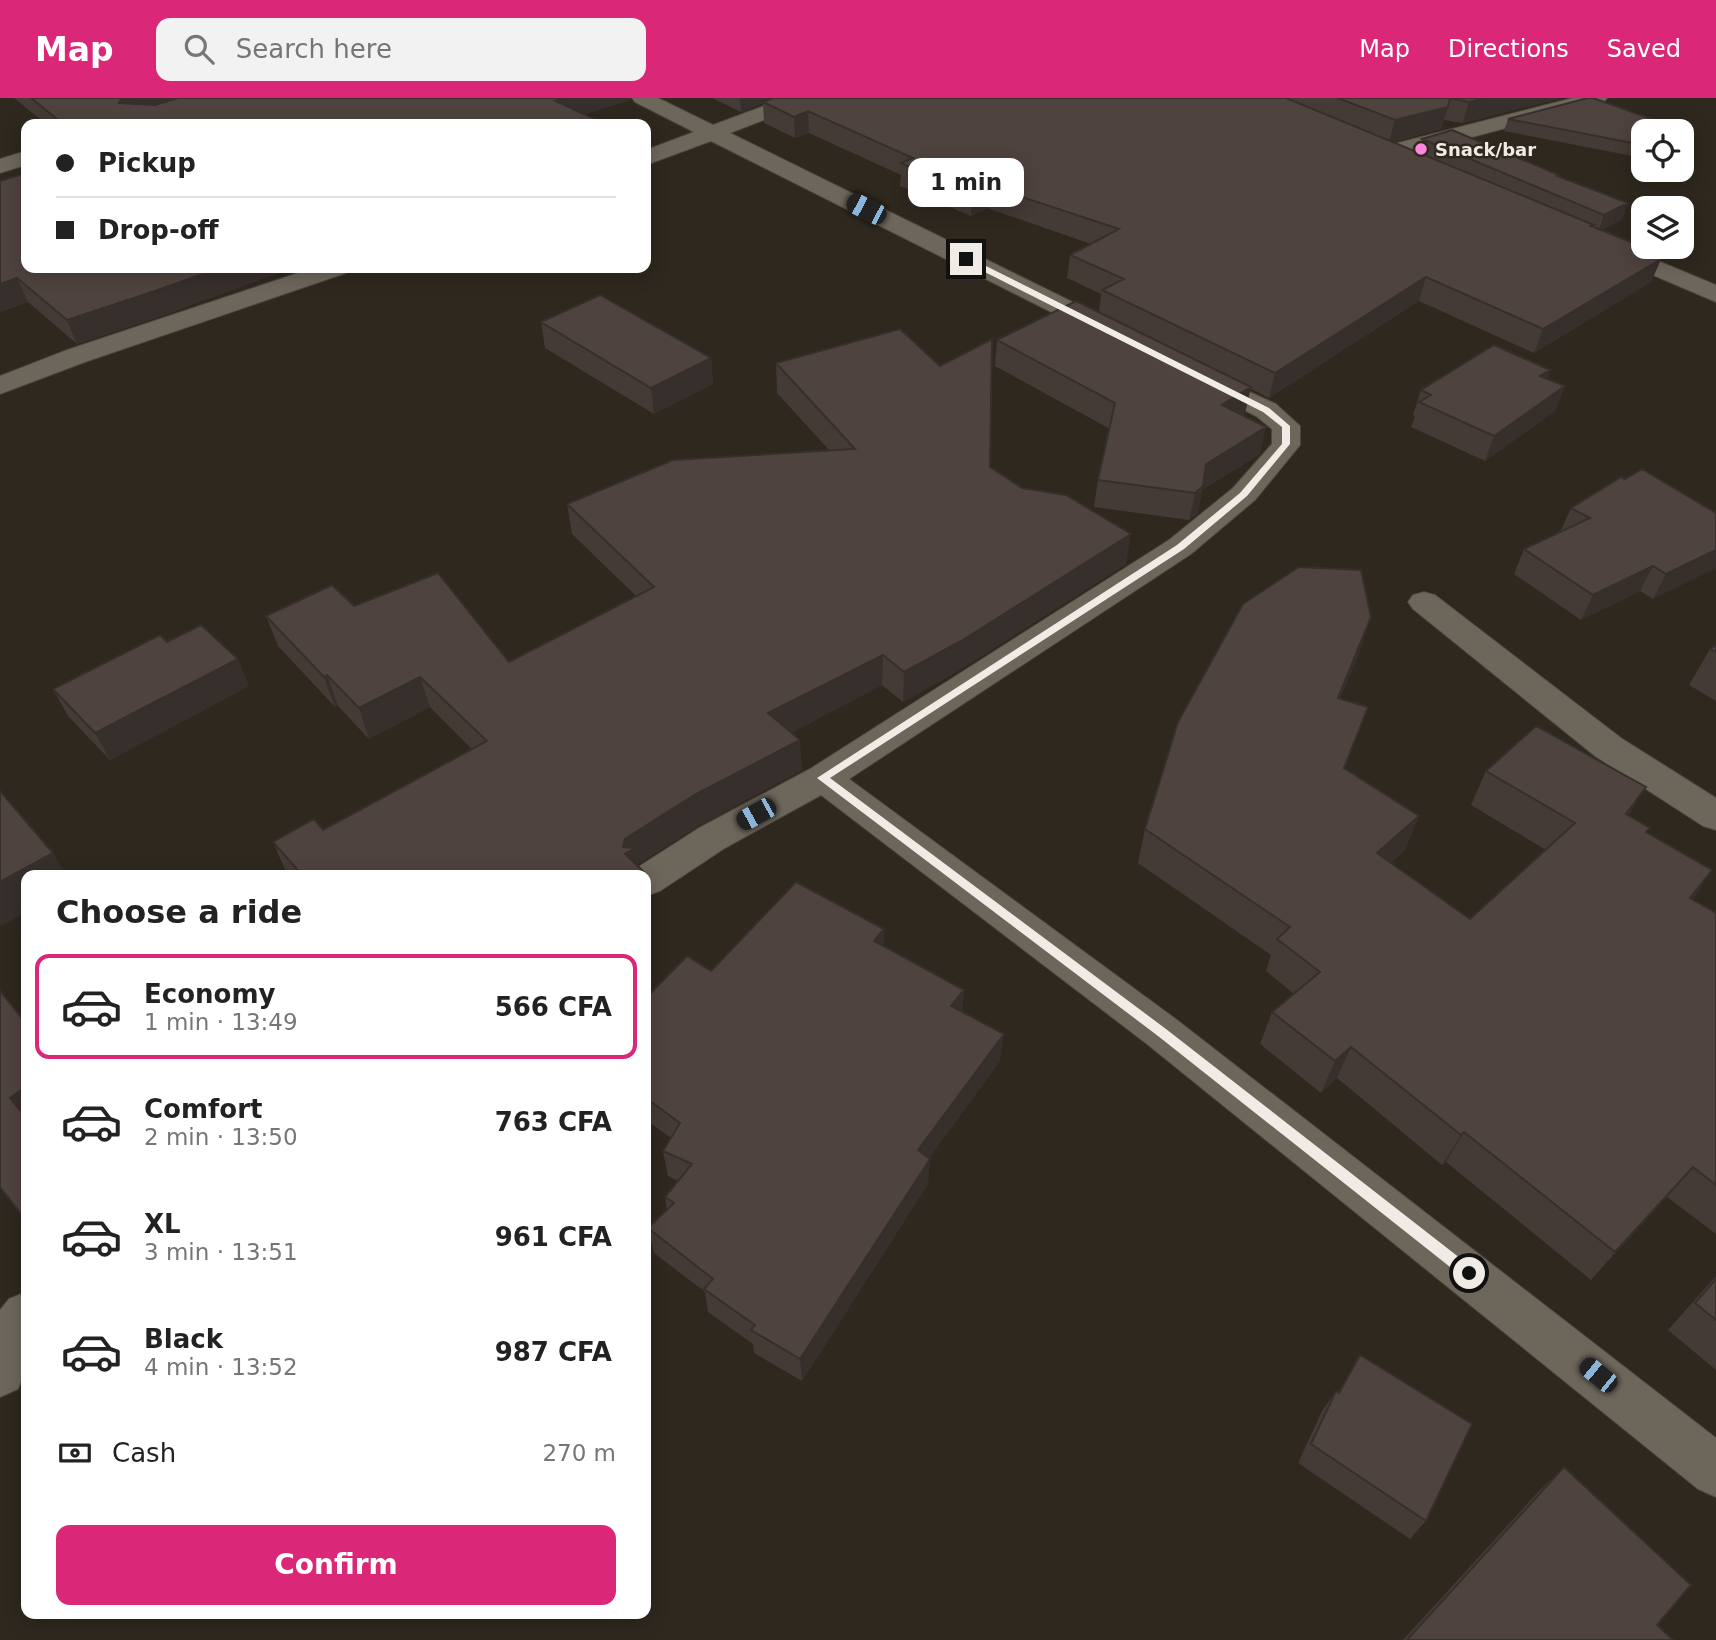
<!DOCTYPE html>
<html lang="en">
<head>
<meta charset="utf-8">
<style>
	body { margin:0; font-family:"DejaVu Sans",sans-serif; background:#f2f2f2; color:#222; height:100vh; display:flex; flex-direction:column; font-size:26px; white-space:nowrap }
	* { box-sizing:border-box; margin:0 }
	p { font-size:23px; color:#767676 }
	.icon { flex:none; width:38px; height:38px; fill:none; stroke:currentColor; stroke-width:2; stroke-linecap:round; stroke-linejoin:round }
	.map { position:relative; flex:1; overflow:hidden }
	.sheet { position:absolute; left:21px; top:772px; width:630px; height:749px; display:flex; flex-direction:column; background:#fff; border-radius:14px; box-shadow:0 4px 18px #0003 }
	.sheet>* { flex:none }
	.guide { position:absolute; left:21px; top:21px; width:630px; height:154px; border-radius:14px; box-shadow:0 4px 18px #0003; display:grid; align-content:center; height:154px; padding:0 35px; background:#fff }
	.buttons { position:absolute; left:1631px; top:21px; display:grid; gap:14px }
	.buttons a { display:grid; place-items:center; width:63px; height:63px; border-radius:14px; background:#fff; box-shadow:0 4px 18px #0003; font-size:35px }
	.end { position:absolute; width:32px; height:32px; margin:-16px; border:9px solid #f0ece5; background:#111; box-shadow:0 0 0 4px #111 }
	.from { border-radius:50% }
	.bubble { position:absolute; height:49px; border-radius:14px; background:#fff; box-shadow:0 4px 18px #0003; font-size:23px; font-weight:700; line-height:49px; text-align:center }
	.car { position:absolute; width:21px; height:42px; margin:-21px -10px; border-radius:9px; box-shadow:0 0 5px 2px #0007; background:linear-gradient(#222 24%,#8ab4d8 0 40%,#222 0 76%,#8ab4d8 0 86%,#222 0) }
	.guide b { display:flex; align-items:center; gap:24px; height:66px; font-size:26px }
	.guide b+b { border-top:2px solid #e0e0e0 }
	.guide i { width:18px; height:18px; background:#222 }
	ul { padding:0; list-style:none }
	li { display:flex; align-items:center; gap:21px; height:105px; margin:0 14px 10px; padding:0 21px; border:4px solid transparent; border-radius:14px }
	li div { flex:1 }
	li b { display:block; font-size:26px }
	li em { font-style:normal; font-weight:700 }
	li.on { border-color:#db2777 }
	li>.icon { width:63px; height:63px; stroke-width:1.5 }
	h2 { padding:0 35px; font-size:32px; line-height:84px }
	.pay { display:flex; align-items:center; gap:18px; height:77px; padding:0 35px; font-size:26px }
	.pay p { margin-inline-start:auto }
	.action { display:flex; gap:14px; margin-top:auto; padding:14px 35px }
	.action a { flex:1; height:80px; border-radius:14px; background:#db2777; color:#fff; font-size:28px; font-weight:700; line-height:80px; text-align:center }
	header { display:flex; align-items:center; gap:42px; box-sizing:border-box; height:98px; padding:0 35px; background:#db2777; color:#fff }
	header strong { font-size:33px }
	nav { display:flex; gap:38px; margin-inline-start:auto; font-size:24px }
	.search { width:490px; height:63px; background:#f2f2f2; display:flex; align-items:center; gap:18px; box-sizing:border-box; padding:0 24px; border-radius:14px; color:#767676; font-size:26px }
	.map>svg:first-child { display:block }
</style>
</head>
<body>
<header>
<strong>Map</strong>
<div class="search"><svg class="icon" aria-label="search" viewBox="0 0 24 24"><circle cx="10" cy="10" r="6"/><path d="M15 15l6 6"/></svg>Search here</div>
<nav><a>Map</a><a>Directions</a><a>Saved</a></nav>
</header>
<div class="map">
<svg width="1716" height="1542" viewBox="0 0 1716 1542">
	<rect width="100%" height="100%" fill="#2e281f"/>
	<g fill="none" stroke-linecap="round" stroke-linejoin="round">
		<defs>
			<path id="minor" d="M632,0H658L713,27L785,0H814L811,4L730,35L1117,226L1121,232L1117,238L1108,240L1099,238L711,43L646,67V52L694,34L635,4Z
				M1573,0H1607L1604,4L1386,62L1378,60L1375,55L1378,50Z
				M26,53V67L0,75V61Z
				M1608,142L1716,187V204L1599,154L1596,149L1599,144Z
				M313,170H349L346,175L85,264L0,296V278L67,252Z
				M1202,272L1276,306L1300,328V347L1255,402L1191,456L849,681L1177,922L1716,1340V1399L1698,1391L1147,946L821,697L725,750L660,793L646,798V777H630L632,773L699,730L810,671L1169,442L1233,390L1272,346V331L1256,318L1192,286L1188,280L1192,274Z
				M1424,494L1435,497L1621,640L1716,700V732L1703,728L1595,658L1413,511L1408,504L1413,497Z
				M26,1194V1270L18,1291L0,1299V1212L9,1201Z"/>
		</defs>
		<use href="#minor" stroke="#4b463d" stroke-width="2"/>
		<use href="#minor" fill="#6d665b" fill-rule="evenodd"/>
	</g>
	<path fill="#443a36" d="M14,0H631L630,2L585,16L597,26H46Z
		M712,0H1562L1463,25L1444,22L1441,31L1392,44L1418,54L1422,41L1559,77V79L1622,122L1600,132L1639,152L1661,161L1651,184L1534,255L1419,203L1269,300L1250,290L1245,315L1242,317L1260,356L1202,392L1198,415L1189,422L1094,409L1098,382L1110,331L995,268L997,242L1099,214L1101,196L1067,180L1070,157L1091,146L987,110L971,118L900,88L901,77L809,35L795,40L764,25L763,5L741,14Z
		M1508,21L1643,33V60L1504,33Z
		M26,75V170H292L161,218L77,246L28,204L0,214Z
		M541,224L711,260L713,286L654,316L545,250Z
		M776,265L990,369L1126,466L958,573L903,604L882,587L791,635L802,672L698,728L638,766V768L646,776L651,805L646,809V777H289L286,774L273,744L323,732L472,651L430,609L369,641L338,608L335,609L278,548L266,518L354,508L509,564L636,498L572,436L567,406L829,352L777,295Z
		M1550,272L1547,281L1565,288L1555,313L1485,363L1411,329L1415,318L1413,317L1421,292Z
		M1571,410L1716,415L1653,501L1640,493L1581,522L1514,476L1524,451L1560,434Z
		M1716,547V603L1689,587L1710,551Z
		M1360,553L1340,600L1368,609L1345,671L1419,718L1405,752L1390,765L1470,821L1546,752L1471,707L1486,673L1629,717L1650,730L1647,735L1712,772L1693,801L1716,815V1136L1667,1099L1591,1182L1446,1064L1442,1067L1337,980L1321,995L1260,946L1272,914L1294,896L1266,873L1271,857L1138,765L1145,731Z
		M249,588L110,662L68,618L53,591Z
		M884,848L962,914L1000,963L929,1060L928,1086L802,1283L754,1255L753,1246L708,1214L705,1194L654,1155L648,1130L667,1112L665,1099L678,1083L668,1078L663,1053L671,1040L646,1022V900L711,873Z
		M1716,1178V1272L1668,1232Z
		M1360,1257L1426,1423L1410,1441L1298,1365L1322,1313L1336,1293L1338,1294Z
		M1564,1369L1657,1527L1673,1542H1403L1538,1394Z"/>
	<path fill="#372f2c" d="M122,0H196L131,18L119,5Z
		M564,0H631L630,2L558,24L555,3Z
		M740,0H778L763,4V5L741,14Z
		M1485,0H1562L1463,25L1469,4Z
		M1448,9L1441,31L1389,44L1395,22Z
		M808,13L809,35L795,40L794,19Z
		M597,22V26H584Z
		M989,88L987,110L971,118L972,95Z
		M1628,105L1622,122L1598,134L1604,117Z
		M1661,161L1651,184L1534,255L1543,231Z
		M220,170H292L161,218L77,246L67,222Z
		M1426,179L1419,203L1269,300L1275,275Z
		M17,180L28,204L0,214V186Z
		M711,260L713,286L654,316L651,290Z
		M1550,272L1541,296L1540,278Z
		M1565,288L1555,313L1485,363L1494,338Z
		M1251,289L1245,315L1216,334L1222,307Z
		M1266,329L1260,356L1202,392L1198,415L1189,422L1195,395L1206,366Z
		M1131,436L1126,466L958,573L903,604L904,574Z
		M1716,452V470L1653,501L1666,476Z
		M1653,468L1640,493L1581,522L1593,497Z
		M1371,519L1360,553L1327,633L1338,600Z
		M883,557L882,587L770,646L768,615Z
		M238,561L249,588L110,662L95,635Z
		M327,577L338,608L335,609L324,579Z
		M420,579L430,609L369,641L359,610Z
		M1368,609L1356,642L1332,704L1344,670Z
		M800,642L802,672L698,728L638,766L640,777H629L623,749L625,741L694,697Z
		M1646,689L1626,723V716Z
		M1419,718L1405,752L1363,788L1377,755Z
		M53,755L67,777H26V814L0,829V784Z
		M1712,772L1690,806V800Z
		M646,776L651,805L646,809V777H644Z
		M884,831V859L874,843Z
		M964,892L962,919L951,908Z
		M1004,936L1000,963L916,1078L918,1052Z
		M1351,949L1337,980L1321,995L1335,963Z
		M26,989V1020L10,1000Z
		M1464,1034L1446,1064L1442,1067L1461,1037Z
		M930,1061L928,1086L802,1283L800,1261Z
		M1693,1069L1667,1099L1591,1182L1615,1154Z"/>
	<path fill="#4f433f" stroke="#372f2c" stroke-width="2" d="M31,0H122L119,5L155,7L178,0H564L555,3L597,22L584,26H63Z
		M773,0H1286L1594,127L1591,128L1641,148L1636,151L1661,161L1543,231L1426,179L1275,275L1102,192L1124,181L1070,157L1119,131L989,88L972,95L901,65L913,60L808,13L794,19L763,4Z
		M1338,0H1485L1469,4L1450,0L1448,9L1395,22Z
		M1588,0H1593L1663,25L1661,33H1643V47L1508,21Z
		M1452,32L1559,77L1557,78L1628,105L1604,117L1422,41Z
		M26,75V170H220L152,194L67,222L17,180L0,186V83Z
		M600,197L711,260L651,290L541,224Z
		M1076,203L1251,289L1222,307L1266,329L1206,366L1203,388L1195,395L1098,382L1115,305L997,242Z
		M900,231L940,268L992,241L990,369L1022,390L1066,397L1131,436L961,543L904,574L883,557L768,615L800,642L694,697L625,741L623,749L635,750L625,756L646,776L644,777H302L273,744L314,721L323,732L487,643L420,579L359,610L327,577L324,579L266,518L332,487L354,508L438,475L509,564L654,489L567,406L673,362L855,351L776,265Z
		M1494,247L1550,272L1540,278L1565,288L1494,338L1419,304L1431,297L1421,292Z
		M1642,371L1716,415V452L1666,476L1653,468L1593,497L1524,451L1590,420L1571,410L1621,379L1625,381Z
		M1299,469L1361,472L1371,519L1338,600L1368,609L1344,670L1419,718L1377,755L1470,821L1575,725L1486,673L1536,628L1646,689L1626,716L1650,730L1646,734L1712,772L1690,800L1716,815V1087L1693,1069L1615,1154L1464,1034L1461,1037L1351,949L1335,963L1272,914L1320,874L1277,841L1290,829L1145,731L1178,624L1243,506Z
		M201,527L238,561L95,635L53,591L160,537L167,544Z
		M1716,547V554L1710,551Z
		M0,693L53,755L0,784Z
		M796,784L884,831L874,843L964,892L951,908L1004,936L918,1052L930,1061L800,1261L751,1232L755,1227L704,1191L713,1181L648,1130L674,1105L665,1099L692,1066L663,1053L680,1025L646,1000V900L687,858L711,873Z
		M0,893L26,925V989L10,1000L26,1020V1122L0,1089Z
		M1716,1181V1222L1695,1205Z
		M1360,1257L1472,1326L1426,1423L1311,1346L1336,1293L1339,1295Z
		M1564,1369L1691,1487L1657,1527L1673,1542H1407Z"/>
	<path fill="#f0ece5" d="M963,159H968L1269,310L1290,328V346L1247,398L1184,451L830,680L1166,931L1474,1171V1180H1464L1158,938L817,680L1177,447L1240,395L1282,346V329L1263,314L963,163Z"/>
	<circle fill="#ff85df" stroke="#2e281f" stroke-width="2.5" cx="1421" cy="51" r="7"/>
	<g text-anchor="middle" dominant-baseline="central" stroke-width="5" stroke-linejoin="round" paint-order="stroke">
		<g font-size="18" font-weight="bold" fill="#f0ece5" stroke="#2e281f" text-anchor="start">
			<text x="1435" y="51">Snack/bar</text>
		</g>
	</g>
</svg>
<div class="buttons">
<a><svg class="icon" aria-label="locate" viewBox="0 0 24 24"><circle cx="12" cy="12" r="6"/><path d="M12 2v4M12 18v4M2 12h4M18 12h4"/></svg></a>
<a><svg class="icon" aria-label="layers" viewBox="0 0 24 24"><path d="M12 4l9 5-9 5-9-5zM3 14l9 5 9-5"/></svg></a>
</div>
<i class="end from" style="left:1469px;top:1175px"></i>
<i class="end" style="left:966px;top:161px"></i>
<div class="bubble" style="left:908px;top:60px;width:116px">1 min</div>
<i class="car" style="left:866px;top:111px;rotate:297deg"></i>
<i class="car" style="left:756px;top:716px;rotate:241deg"></i>
<i class="car" style="left:1598px;top:1277px;rotate:309deg"></i>
<div class="guide">
<b><i class="from"></i>Pickup</b>
<b><i></i>Drop-off</b>
</div>
<section class="sheet">
<h2>Choose a ride</h2>
<ul>
<li class="on"><svg class="icon" aria-label="car" viewBox="0 0 24 24"><path d="M5 17H2v-5l4-1 3-4h7l3 4 3 1v5h-3M9 17h6M6 11h13"/><circle cx="7" cy="17" r="2"/><circle cx="17" cy="17" r="2"/></svg><div><b>Economy</b><p>1 min · 13:49</p></div><em>566 CFA</em></li>
<li><svg class="icon" aria-label="car" viewBox="0 0 24 24"><path d="M5 17H2v-5l4-1 3-4h7l3 4 3 1v5h-3M9 17h6M6 11h13"/><circle cx="7" cy="17" r="2"/><circle cx="17" cy="17" r="2"/></svg><div><b>Comfort</b><p>2 min · 13:50</p></div><em>763 CFA</em></li>
<li><svg class="icon" aria-label="car" viewBox="0 0 24 24"><path d="M5 17H2v-5l4-1 3-4h7l3 4 3 1v5h-3M9 17h6M6 11h13"/><circle cx="7" cy="17" r="2"/><circle cx="17" cy="17" r="2"/></svg><div><b>XL</b><p>3 min · 13:51</p></div><em>961 CFA</em></li>
<li><svg class="icon" aria-label="car" viewBox="0 0 24 24"><path d="M5 17H2v-5l4-1 3-4h7l3 4 3 1v5h-3M9 17h6M6 11h13"/><circle cx="7" cy="17" r="2"/><circle cx="17" cy="17" r="2"/></svg><div><b>Black</b><p>4 min · 13:52</p></div><em>987 CFA</em></li>
</ul>
<div class="pay"><svg class="icon" aria-label="cash" viewBox="0 0 24 24"><path d="M3 7h18v10H3z"/><circle cx="12" cy="12" r="2"/></svg>Cash<p>270 m</p></div>
<div class="action"><a>Confirm</a></div>
</section>
</div>
</body>
</html>
